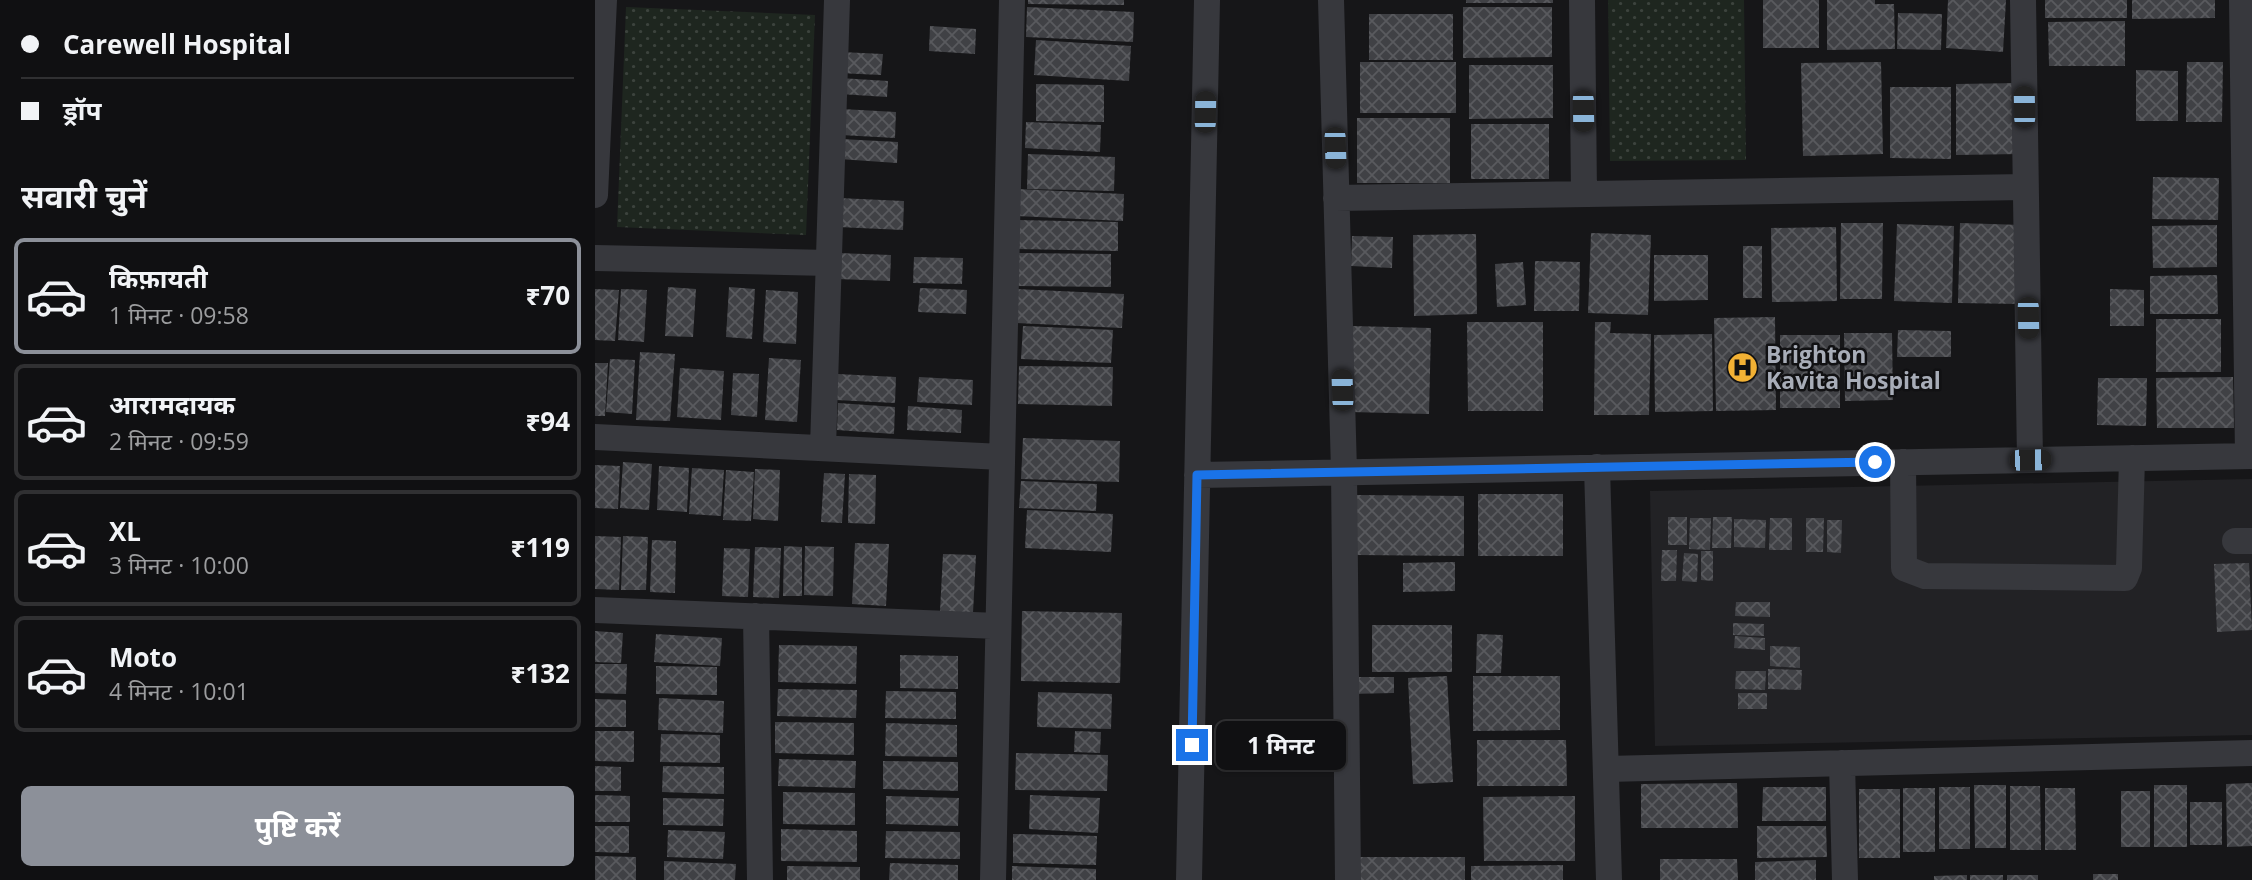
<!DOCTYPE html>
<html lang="hi">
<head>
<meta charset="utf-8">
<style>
	body { margin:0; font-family:"Open Sans","Noto Sans Devanagari",sans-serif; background:#1e1e20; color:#f1f3f6; height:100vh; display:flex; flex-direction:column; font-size:26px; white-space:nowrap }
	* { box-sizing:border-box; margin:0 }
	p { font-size:23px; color:#9c9d9f }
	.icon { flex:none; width:38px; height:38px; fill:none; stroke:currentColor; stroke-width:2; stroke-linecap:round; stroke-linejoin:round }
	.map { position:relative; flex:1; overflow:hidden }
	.drawer { display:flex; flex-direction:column; background:#101012; width:595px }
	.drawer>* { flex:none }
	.hud { display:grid; align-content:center; height:154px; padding:0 21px; background:#101012 }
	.end { position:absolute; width:32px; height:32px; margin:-16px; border:9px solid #1a73e8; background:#fff; box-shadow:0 0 0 4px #fff }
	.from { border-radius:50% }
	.bubble { position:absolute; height:49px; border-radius:10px; background:#101012; box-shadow:0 2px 5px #0004,0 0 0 2px #303032; font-size:23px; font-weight:700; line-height:49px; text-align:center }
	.car { position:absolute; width:21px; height:42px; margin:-21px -10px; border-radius:9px; box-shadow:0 0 5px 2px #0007; background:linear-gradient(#222 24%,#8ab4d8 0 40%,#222 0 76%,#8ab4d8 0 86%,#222 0) }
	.hud b { display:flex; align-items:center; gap:24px; height:66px; font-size:26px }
	.hud b+b { border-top:2px solid #303032 }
	.hud i { width:18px; height:18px; background:#f1f3f6 }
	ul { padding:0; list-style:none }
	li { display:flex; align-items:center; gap:21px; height:116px; margin:0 14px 10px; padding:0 7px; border:4px solid #303032; border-radius:10px }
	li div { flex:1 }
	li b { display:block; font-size:26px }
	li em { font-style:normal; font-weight:700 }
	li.selected { border-color:#8c9099 }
	li>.icon { width:63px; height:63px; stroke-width:1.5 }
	h2 { padding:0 21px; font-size:32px; line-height:84px }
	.button { display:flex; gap:14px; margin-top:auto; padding:14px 21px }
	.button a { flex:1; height:80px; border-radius:10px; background:#8c9099; color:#fff; font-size:28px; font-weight:700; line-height:80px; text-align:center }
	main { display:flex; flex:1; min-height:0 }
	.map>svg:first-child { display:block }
</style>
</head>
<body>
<main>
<section class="drawer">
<div class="hud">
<b><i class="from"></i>Carewell Hospital</b>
<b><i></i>ड्रॉप</b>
</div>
<h2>सवारी चुनें</h2>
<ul>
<li class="selected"><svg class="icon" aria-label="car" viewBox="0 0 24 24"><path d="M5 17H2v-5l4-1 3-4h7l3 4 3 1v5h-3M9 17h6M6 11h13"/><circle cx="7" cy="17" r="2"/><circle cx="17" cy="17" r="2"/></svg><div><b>किफ़ायती</b><p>1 मिनट · 09:58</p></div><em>₹70</em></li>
<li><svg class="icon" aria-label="car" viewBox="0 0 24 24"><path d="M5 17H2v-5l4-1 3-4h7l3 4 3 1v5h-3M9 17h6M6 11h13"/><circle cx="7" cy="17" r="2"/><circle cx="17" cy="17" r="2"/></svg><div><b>आरामदायक</b><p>2 मिनट · 09:59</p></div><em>₹94</em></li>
<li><svg class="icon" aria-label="car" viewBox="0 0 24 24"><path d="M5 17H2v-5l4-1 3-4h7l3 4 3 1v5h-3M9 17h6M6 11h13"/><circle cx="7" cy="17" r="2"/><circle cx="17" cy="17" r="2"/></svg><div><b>XL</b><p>3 मिनट · 10:00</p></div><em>₹119</em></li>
<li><svg class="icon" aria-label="car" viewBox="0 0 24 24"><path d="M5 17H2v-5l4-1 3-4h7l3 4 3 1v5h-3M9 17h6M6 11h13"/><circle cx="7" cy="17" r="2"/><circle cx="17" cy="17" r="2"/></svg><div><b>Moto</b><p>4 मिनट · 10:01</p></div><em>₹132</em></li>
</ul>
<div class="button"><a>पुष्टि करें</a></div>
</section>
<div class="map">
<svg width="1657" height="880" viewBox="0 0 1657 880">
	<defs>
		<pattern id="grass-dots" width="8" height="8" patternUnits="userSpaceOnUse" patternTransform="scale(1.75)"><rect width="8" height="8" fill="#1e261f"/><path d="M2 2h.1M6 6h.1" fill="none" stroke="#3c433d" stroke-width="1.8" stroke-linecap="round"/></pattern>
		<pattern id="building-cross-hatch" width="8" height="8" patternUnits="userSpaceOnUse" patternTransform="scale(1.75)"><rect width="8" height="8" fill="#404145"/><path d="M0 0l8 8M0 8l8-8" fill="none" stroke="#595a5e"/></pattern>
	</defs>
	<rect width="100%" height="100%" fill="#161618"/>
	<path fill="#222225" d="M1657,479V735L1060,746L1055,491Z"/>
	<path fill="url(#grass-dots)" d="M1013,0H1149L1151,160L1015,161Z
		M31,7L220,15L211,235L22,227Z"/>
	<path fill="url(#building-cross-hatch)" d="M433,0H529V5L433,4Z
		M871,0H958V3H871Z
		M1168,0H1224V48H1168Z
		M1232,0H1280V4H1299L1300,49L1232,50Z
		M1353,0H1411L1408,52L1351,48Z
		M1450,0H1532V18H1450Z
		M1537,0H1620V18L1537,19Z
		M432,7L539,12L538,42L431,37Z
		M868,7H957V57L868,58Z
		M1303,13L1347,14L1346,50L1302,49Z
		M774,14H858V60H774Z
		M1530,21V66H1454L1453,22Z
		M335,26L381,29L380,54L334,51Z
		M441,40L536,46L534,81L439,75Z
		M246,52L288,54L286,75L244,73Z
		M765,62H861V113H765Z
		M1286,62L1288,154L1208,156L1206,63Z
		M1592,62H1628L1627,122H1591Z
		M874,65H958V118L874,119Z
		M1541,70L1583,71V121H1541Z
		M245,78L293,81L292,97L245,94Z
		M1425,83V154L1361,155V84Z
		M441,84L509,85V122L441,121Z
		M1295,87H1356V159L1295,158Z
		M247,109L301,112L300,138L246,135Z
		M762,118H855V183H762Z
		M431,122L506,125L505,152L430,148Z
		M876,124H954V179H876Z
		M246,139L303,142L302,163L244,159Z
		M433,154L520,157L519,191L432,189Z
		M1558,177L1624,178L1623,220L1557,219Z
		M422,189L529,194L528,221L421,216Z
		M244,198L309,201L308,230L243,227Z
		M422,220L523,222V251L421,249Z
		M1246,223H1288L1287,299H1245Z
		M1365,223L1427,225L1425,304L1363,303Z
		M1302,224L1359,226L1357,303L1299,301Z
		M1622,225V267L1558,268L1557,226Z
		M1241,227L1242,301L1177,302L1176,228Z
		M996,233L1056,235L1053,315L993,313Z
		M881,234L882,314L819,316L818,235Z
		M757,236L798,237L797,268L756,266Z
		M1148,246H1167V298H1148Z
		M243,253L296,255L295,281L242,279Z
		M420,253L516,254V287L419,286Z
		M1059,255H1113V300L1059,301Z
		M319,257L368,258L367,284L318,283Z
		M940,261L985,262L984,311H939Z
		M928,262L931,305L902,307L900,264Z
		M1622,275L1623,314H1555V276Z
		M73,287L101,289L98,337L70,336Z
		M134,287L160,289L157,339L131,337Z
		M325,288L372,290L371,314L323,312Z
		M0,289L24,290L20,341L0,340Z
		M26,289L52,290L49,342L23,340Z
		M421,289L529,294L527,328L419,323Z
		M1515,289L1549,290V326H1515Z
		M171,290L203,292L201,344L168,342Z
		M1180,317L1181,410L1121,411L1119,318Z
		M1561,319H1626V372H1561Z
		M872,322H948V411H873Z
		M1000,322H1016L1015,333L1056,334L1054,415H999Z
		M428,326L518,330L516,363L426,359Z
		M757,326L836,328L834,414L755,412Z
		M1303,330L1356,331V357H1302Z
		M1249,333H1297L1298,400L1250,401Z
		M1117,334L1118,411L1060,412L1059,335Z
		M1185,335H1245V408H1185Z
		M45,352L80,354L75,421L41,420Z
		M174,358L206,360L202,422L170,420Z
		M15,359L40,360L37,414L11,412Z
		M0,363H13L10,416H0Z
		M424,366L518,367L517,406L423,404Z
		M85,368L129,371L126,420L82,417Z
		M138,373L164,374L162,417L136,415Z
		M243,374L301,377L300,403L241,400Z
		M324,377L378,380L377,405L322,402Z
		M1638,377L1639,428H1562L1561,378Z
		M1503,378H1552L1551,426L1502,425Z
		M243,403L300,407L299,434L242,430Z
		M313,406L367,410L366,433L312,430Z
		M428,438L525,441L524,482L426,479Z
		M28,462L57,464L54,510L25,508Z
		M0,465L25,466L23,509L0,508Z
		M64,466L94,468L92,512L62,510Z
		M97,468L129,470L126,516L94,514Z
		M160,469L185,470L183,521L158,519Z
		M131,470L159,472L156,521L128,520Z
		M229,473L250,474L247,523L226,522Z
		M254,474L281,475L280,524L253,523Z
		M426,481L502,484L501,511L424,508Z
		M883,494H968V556H883Z
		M762,495L869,496V556L762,555Z
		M432,510L518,514L516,552L430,548Z
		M1073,517H1092V545H1073Z
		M1118,517H1137L1136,548H1117Z
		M1095,518H1116L1115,550L1094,549Z
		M1175,518H1197V550H1174Z
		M1211,518H1229L1228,552H1211Z
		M1139,519L1171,520L1170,548L1139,547Z
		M1232,520H1247L1246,553L1232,552Z
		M0,536L26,537L24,590L0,589Z
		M28,536L53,537L51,590H26Z
		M57,540L81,541L80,593L55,592Z
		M260,543L294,544L291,606L257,604Z
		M189,546L207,547V596H188Z
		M210,546L239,547L238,596L209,595Z
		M160,547L186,548L184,598L158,597Z
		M129,548L155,549L153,597L127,596Z
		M1067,550H1082L1081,581H1066Z
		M1106,551H1118V581L1106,580Z
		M1089,553L1103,554L1102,582L1087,581Z
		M348,554L381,555L378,613L345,611Z
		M860,562V591L808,592V563Z
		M1654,563L1657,630L1622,632L1619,564Z
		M1141,602H1175V617L1140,616Z
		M427,611L527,613L525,683L426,681Z
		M1138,623L1169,624V636L1138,635Z
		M777,625H857V672H777Z
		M0,631L28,633L26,663L0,662Z
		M61,634L127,638L125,666L59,662Z
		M882,634L908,635L906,673H881Z
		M1140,636L1170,638V650L1139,648Z
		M184,645L262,646L261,684L183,682Z
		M1175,646L1205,647V668L1175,666Z
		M305,655L363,656V689L305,688Z
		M0,664H32L31,694L0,693Z
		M61,666L122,667V695L61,694Z
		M1173,669L1207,670L1206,690L1173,689Z
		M1141,671H1171L1170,690L1140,689Z
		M852,676L858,782L818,784L813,678Z
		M878,676H965V730L878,731Z
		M753,677H799V693L754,694Z
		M183,689L262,690L261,718L182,716Z
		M291,691L361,692V719L290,718Z
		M443,692L517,694L516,729L442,727Z
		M1143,693H1172V709H1143Z
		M64,698L129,701L128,733L63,730Z
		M0,699L31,700V727H0Z
		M180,722L259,723V755L180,753Z
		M291,723L362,725V757L290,756Z
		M0,731H39V762L0,761Z
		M480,731L506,732L505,753L479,752Z
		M66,734L125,735V763L65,762Z
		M882,740H971L972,786H882Z
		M421,753L513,755L512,791L420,790Z
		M184,759L261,761L260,788L183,786Z
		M288,761L363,762V791L288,789Z
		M0,766L26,767V791H0Z
		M68,766L129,767V794L67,792Z
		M1142,783L1143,828H1046V784Z
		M1657,783V846L1632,847L1631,784Z
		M1379,785H1411V848H1380Z
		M1559,785H1592V847H1559Z
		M1415,786H1445L1446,850H1415Z
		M1168,787H1231V821H1167Z
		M1344,787H1375V849H1344Z
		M1308,788H1340V852H1308Z
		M1450,788H1480L1481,850H1450Z
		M1264,789H1305V858H1264Z
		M1526,791H1555V847H1526Z
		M188,792L260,793V825L188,824Z
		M0,795L35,796V822H0Z
		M435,795L505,798L503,833L434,829Z
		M291,796L364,798L363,826L291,824Z
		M980,796V861H889L888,797Z
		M68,798L129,799L128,826L68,825Z
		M1595,802H1627V845H1595Z
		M0,826H34V853L0,852Z
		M1162,826H1231L1232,857L1162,858Z
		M186,829L262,831V862L186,861Z
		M73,830L130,832L128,859L72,857Z
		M291,831L365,832V859L290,858Z
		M418,834L502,836L501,865L418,863Z
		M0,856L41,857V880H0Z
		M760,857H870V880H760Z
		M1065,859H1142L1143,880H1065Z
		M1221,860V880H1160V862Z
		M69,861L141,864L140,880H69Z
		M295,863L363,865V880H294Z
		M968,865V880H876V866Z
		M192,866L265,867V880H192Z
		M417,866L501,869V880H417Z
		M1498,874H1523V880H1498Z
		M1372,875V880H1339V876Z
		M1375,875H1408V880H1375Z
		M1412,875H1443V880H1412Z"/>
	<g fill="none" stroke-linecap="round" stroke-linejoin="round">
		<path stroke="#37383d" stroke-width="26" d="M736,0L749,471L753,880
			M987,0L989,194
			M1428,0L1435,460
			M1647,0L1653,456
			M0,195L9,0
			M741,198L1430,187
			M0,258L234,263
			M0,437L407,457
			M228,448L242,0
			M1308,462L1309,568L1330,576L1530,578L1534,568L1537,458
			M1002,467L1014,880
			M602,475L1657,456
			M1640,541H1657
			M0,610L403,626
			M161,616L165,880
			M1247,763L1250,880
			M1012,769L1657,753
			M398,880L417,0
			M594,880L612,0"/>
	</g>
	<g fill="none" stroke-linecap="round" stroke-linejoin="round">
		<path stroke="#1a73e8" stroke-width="9" d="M597,745L602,475L1280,462"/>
	</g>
	<defs>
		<symbol id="hospital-disc" viewBox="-11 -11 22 22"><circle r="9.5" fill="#f2b134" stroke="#111113"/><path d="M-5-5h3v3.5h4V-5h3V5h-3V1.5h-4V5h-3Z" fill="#111"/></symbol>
	</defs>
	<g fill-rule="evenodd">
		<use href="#hospital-disc" x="1130" y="350" width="35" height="35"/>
	</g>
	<g text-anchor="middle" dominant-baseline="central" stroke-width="5" stroke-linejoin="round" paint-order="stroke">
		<g font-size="23" font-weight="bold" fill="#a8adb8" stroke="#111113" text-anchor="start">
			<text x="1171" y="354">Brighton<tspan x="1171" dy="26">Kavita Hospital</tspan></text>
		</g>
	</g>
</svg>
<i class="end from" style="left:1280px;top:462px"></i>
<i class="end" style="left:597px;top:745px"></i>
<div class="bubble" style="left:621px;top:721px;width:130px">1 मिनट</div>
<i class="car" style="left:1429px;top:107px;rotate:359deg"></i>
<i class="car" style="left:988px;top:111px;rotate:179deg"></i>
<i class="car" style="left:610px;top:112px;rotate:1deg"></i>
<i class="car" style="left:740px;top:148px;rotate:178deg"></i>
<i class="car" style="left:1433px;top:318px;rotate:179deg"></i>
<i class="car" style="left:747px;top:390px;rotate:358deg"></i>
<i class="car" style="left:1435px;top:460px;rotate:89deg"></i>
</div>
</main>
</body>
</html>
